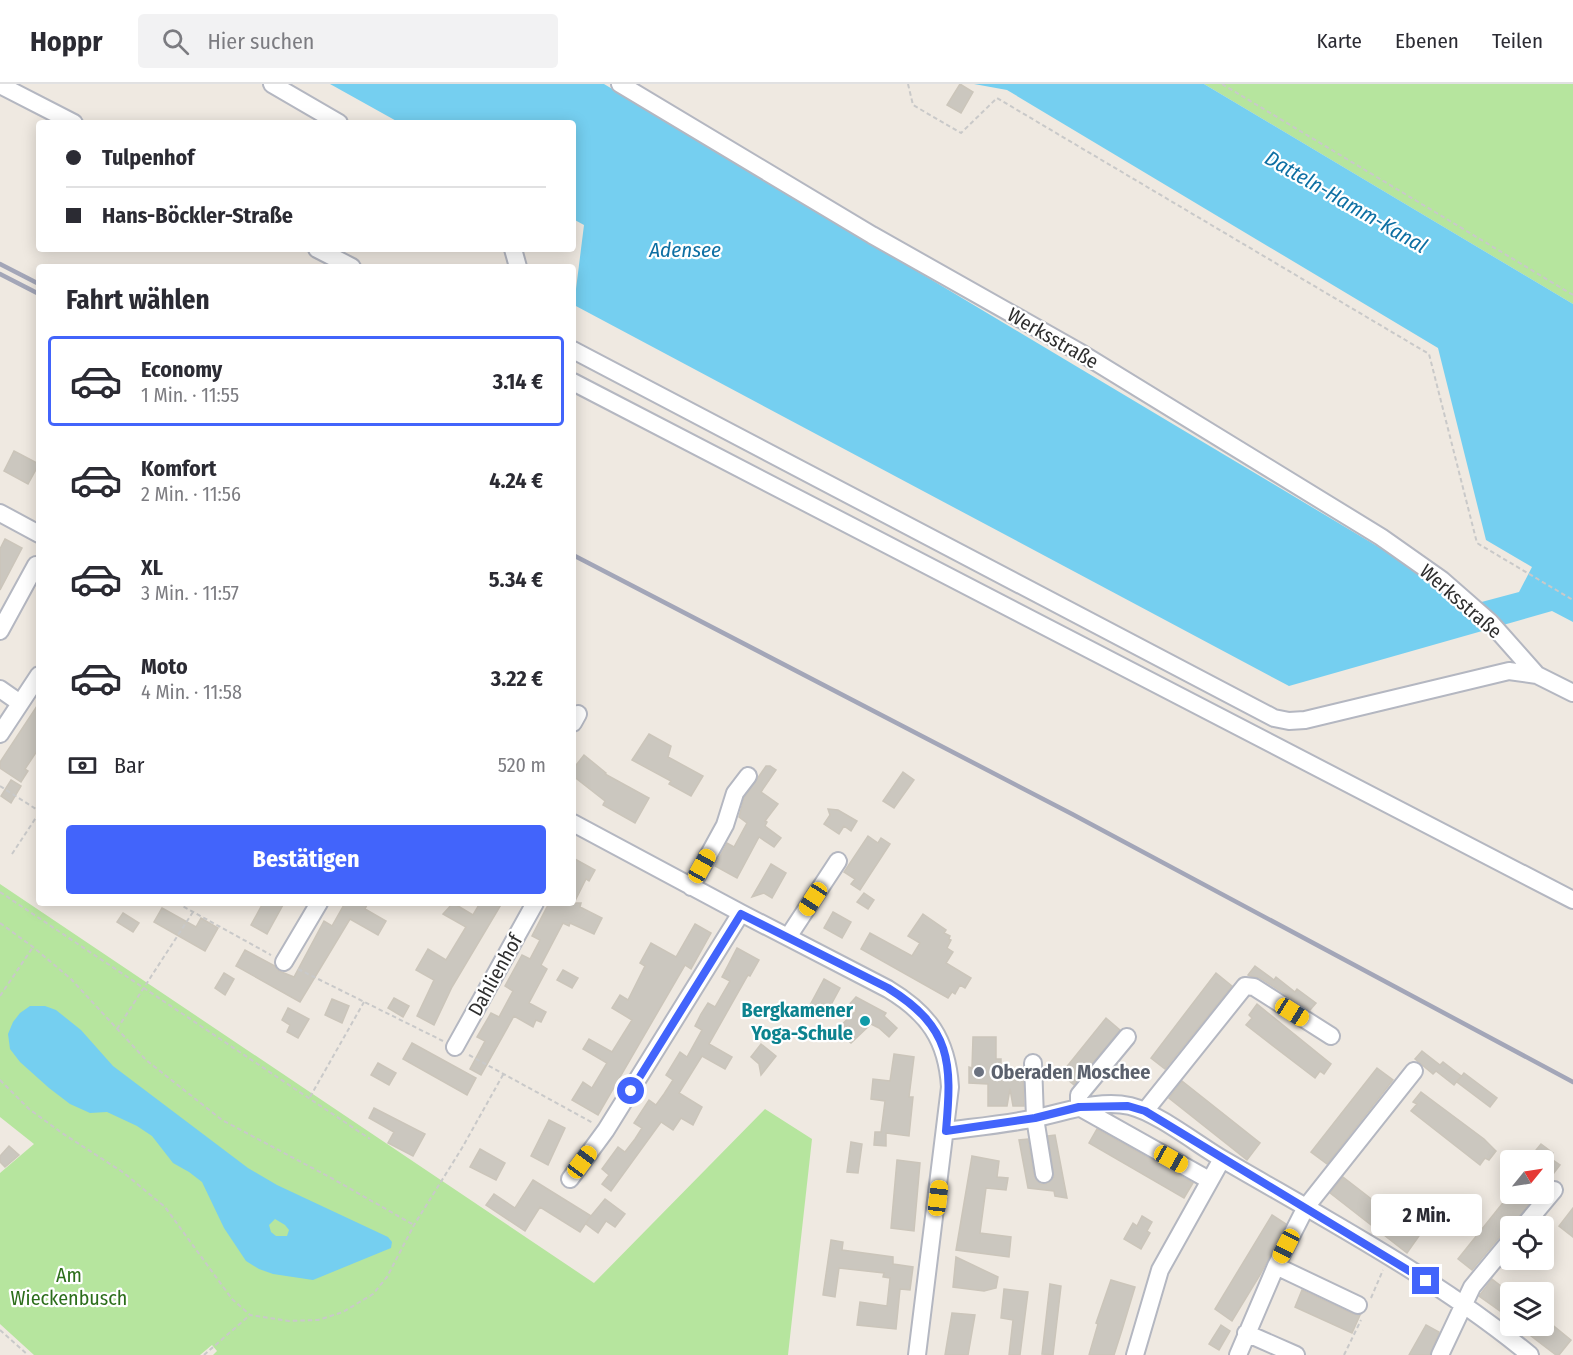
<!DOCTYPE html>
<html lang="de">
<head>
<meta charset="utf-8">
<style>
	body { margin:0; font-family:"Fira Sans Condensed",sans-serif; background:#f2f2f3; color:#2b2b33; height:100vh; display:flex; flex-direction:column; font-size:22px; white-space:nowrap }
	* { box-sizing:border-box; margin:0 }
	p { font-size:20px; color:#7c7c81 }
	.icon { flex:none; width:33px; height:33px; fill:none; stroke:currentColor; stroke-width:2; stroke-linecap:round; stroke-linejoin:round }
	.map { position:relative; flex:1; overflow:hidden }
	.details { position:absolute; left:36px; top:180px; width:540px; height:642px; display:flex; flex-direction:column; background:#fff; border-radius:6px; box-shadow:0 3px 15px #0003 }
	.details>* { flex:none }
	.banner { position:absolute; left:36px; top:36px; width:540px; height:132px; border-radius:6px; box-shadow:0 3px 15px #0003; display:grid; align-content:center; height:132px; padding:0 30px; background:#fff }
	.needle { width:39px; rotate:60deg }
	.fabs { position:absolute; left:1500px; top:1066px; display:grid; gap:12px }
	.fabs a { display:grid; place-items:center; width:54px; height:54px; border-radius:6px; background:#fff; box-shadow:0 3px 15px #0003; font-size:30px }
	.end { position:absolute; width:27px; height:27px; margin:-14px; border:8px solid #4264fb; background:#fff; box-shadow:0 0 0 3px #fff }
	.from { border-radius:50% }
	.bubble { position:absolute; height:42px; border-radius:6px; background:#fff; box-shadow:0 3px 15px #0003; font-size:20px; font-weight:700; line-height:42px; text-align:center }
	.car { position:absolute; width:18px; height:36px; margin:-18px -9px; border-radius:8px; box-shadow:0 0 4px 2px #0007; background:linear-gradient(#f5c518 24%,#345 0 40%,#f5c518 0 76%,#345 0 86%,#f5c518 0) }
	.banner b { display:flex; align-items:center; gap:21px; height:57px; font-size:22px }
	.banner b+b { border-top:2px solid #e1e1e2 }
	.banner i { width:15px; height:15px; background:#2b2b33 }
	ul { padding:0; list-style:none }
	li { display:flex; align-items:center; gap:18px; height:90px; margin:0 12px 9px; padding:0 18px; border:3px solid transparent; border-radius:6px }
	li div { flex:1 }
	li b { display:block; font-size:22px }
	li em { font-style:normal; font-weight:700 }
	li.active { border-color:#4264fb }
	li>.icon { width:54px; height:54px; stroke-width:1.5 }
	h2 { padding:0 30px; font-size:27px; line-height:72px }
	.pay { display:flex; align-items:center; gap:15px; height:66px; padding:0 30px; font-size:22px }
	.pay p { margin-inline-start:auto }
	.cta { display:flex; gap:12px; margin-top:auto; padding:12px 30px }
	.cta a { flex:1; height:69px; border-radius:6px; background:#4264fb; color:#fff; font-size:24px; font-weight:700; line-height:69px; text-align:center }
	header { display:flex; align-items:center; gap:36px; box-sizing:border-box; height:84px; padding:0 30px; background:#fff; border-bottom:2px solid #e1e1e2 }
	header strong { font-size:28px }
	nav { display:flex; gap:33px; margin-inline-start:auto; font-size:21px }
	.search { width:420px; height:54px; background:#f2f2f3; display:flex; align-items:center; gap:15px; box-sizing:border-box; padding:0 21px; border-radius:6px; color:#7c7c81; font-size:22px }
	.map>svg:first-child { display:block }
</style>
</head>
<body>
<header>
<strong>Hoppr</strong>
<div class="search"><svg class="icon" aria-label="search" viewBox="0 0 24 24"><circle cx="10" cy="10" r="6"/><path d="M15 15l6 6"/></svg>Hier suchen</div>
<nav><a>Karte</a><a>Ebenen</a><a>Teilen</a></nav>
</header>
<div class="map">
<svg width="1573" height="1271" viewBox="0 0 1573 1271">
	<rect width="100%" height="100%" fill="#efe9e1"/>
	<path fill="#b6e59e" d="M1204,0H1573V220Z
		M0,800L594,1199L765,1025L812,1055L788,1271H213L217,1267L212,1261L200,1271H34L0,1240V1089L34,1060L0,1033Z"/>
	<path fill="#75cff0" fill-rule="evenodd" d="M330,0H604L1474,520L1519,508L1532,483L1486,456L1438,264L1007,6L974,0H1204L1573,220V538L1552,527L1289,602L574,221L584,141L573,135V39H400Z
		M30,922H45L56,926L81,946L113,982L248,1084L277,1101L388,1153L392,1158L391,1164L313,1196L273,1190L259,1185L246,1177L224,1144L202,1098L189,1088L173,1079L152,1052L137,1042L107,1028L90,1029L70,1020L49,1004L20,978L10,965L8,950L13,938L20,929ZM275,1135L285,1141L289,1146L287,1152H276L271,1148L269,1141Z"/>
	<path fill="#cbc7bf" stroke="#cbc5ba" stroke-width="1.5" d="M960,0L973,8L961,29L947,21Z
		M14,367L39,380L28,400L4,387Z
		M5,455L22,464L0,506V465Z
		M39,619V664L25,685L28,687L21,698L0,684V678Z
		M649,650L671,662L668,673L703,692L691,712L669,700L671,697L632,676Z
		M584,671L606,689L605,690L649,714L635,739L603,721L605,717L573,692V685Z
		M766,682H770L776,686L761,708L778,720L765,737L767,738L765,742L781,754L774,763L759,753L737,794L715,782L727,759L734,763L747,739L739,733L744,714Z
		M903,688L914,696L894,724L883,717Z
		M11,696L21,702L11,719L1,712Z
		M828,725L838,726L857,737L851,747L844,742L839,750L824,740L830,731Z
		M868,752L878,759L881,754L890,760L860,806L851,800L855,795L844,788Z
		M573,774L595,786L589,797L586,795L574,819H581L580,823L602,834L594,850L570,839L569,842L563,839L541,881L547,885L529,919L546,928L541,938L536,936L533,943L514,932L481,991L470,985L485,957L477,953L491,929L499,933L513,907L505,902L522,871L530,875L540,856L532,852L549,819H573Z
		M771,780L786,789L772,814L764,809L752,813Z
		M864,809L874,816L868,825L857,818Z
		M263,819H284L267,850L251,841Z
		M345,819H368L365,825L386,837L378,851L350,835L300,918L236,882L245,866L275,882L279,887L294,893L324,837L332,842Z
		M453,819L473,831L480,819H502L452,903L434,941L417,932L434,896L416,886L428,865L446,876L466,843L443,830Z
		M162,824L196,843L201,834L218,844L205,867L154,838Z
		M833,828L851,838L842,854L824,844Z
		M123,829L139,839L133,848L117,838Z
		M923,830L946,846L944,849L950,852L949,855L951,856L947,864L953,868L946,879L971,894L965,904L960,901L955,910L952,908L948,914L861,865L870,849L912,872L920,859L908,852Z
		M695,840L711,849L691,885L685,881L598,1031L572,1016L583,998L592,1004L607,979L583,965L589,955L612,968L632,936L612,924L620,911L628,916L645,882L640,879L651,859L676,873Z
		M737,864L759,876L750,892L748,891L709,960L732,973L725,985L702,972L679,1009L702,1023L693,1041L681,1034L673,1046L661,1038L611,1107L602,1100L609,1091L602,1085L618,1063L625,1068L635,1055L642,1044L634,1039L649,1016L656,1021L664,1010L673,996L666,991L680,968L687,973L702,946L695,942L701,930L708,919L715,923L730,897L722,893Z
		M1255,882L1274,896L1276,893L1295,908L1297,905L1316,919L1310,926L1260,894L1250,892L1248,891Z
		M563,886L578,894L572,904L557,896Z
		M224,889L234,895L225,911L215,904Z
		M1216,889L1232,902L1165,985L1151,974Z
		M824,895L840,904L826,930H822L809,923Z
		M856,913L886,929L884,932L897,944L889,953L879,944L871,940L851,959L836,946L856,927L847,923Z
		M394,914L409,922L403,933L388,924Z
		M332,915L349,922L342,939L325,931Z
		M1257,920L1331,980L1324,990L1320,987L1315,994L1246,941L1252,934L1249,931Z
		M288,924L309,935L298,954L287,948L290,941L282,936Z
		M1106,934L1120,946L1074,1001L1061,990Z
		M973,953H996V975H1001V991H1023L1024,1022H1013L1010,1005L1007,1022H988V1000L969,999V983L972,984Z
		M412,959L476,994L467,1011L403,975Z
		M761,960L776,972L761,991L759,980L751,973Z
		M1422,967L1440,981L1443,978L1461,992L1454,1001L1436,987L1433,990L1415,975Z
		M894,970L914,973L909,1013H913L909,1052L886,1049V1062L874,1061L875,1048H881L885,1017L871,1015L873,995L890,997Z
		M378,979L396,989L389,1001L371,991Z
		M1377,984L1393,996L1327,1080L1311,1068Z
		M1464,989L1497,1014L1490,1023L1457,998Z
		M1182,997L1260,1059L1247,1076L1169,1014Z
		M1421,1008L1484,1055L1496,1067L1489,1076L1485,1074L1480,1081L1411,1027L1417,1020L1413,1018Z
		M374,1024L425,1050L413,1072L388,1059L394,1048L369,1034Z
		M549,1036L565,1044L548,1081L531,1072Z
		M1097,1045L1193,1099L1184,1114L1089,1059Z
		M1055,1051L1067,1114L1055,1112L1054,1107L1028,1104L1019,1056L1028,1055L1034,1092L1040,1100H1046L1054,1093L1048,1052Z
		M851,1058L862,1060L858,1089L847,1088Z
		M1541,1060L1553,1069L1550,1074L1560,1081L1544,1102V1077H1527Z
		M9,1062L19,1071L5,1083L0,1078V1072Z
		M480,1065L505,1079L496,1096L470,1083Z
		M972,1072L999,1077L997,1093L1008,1094L1006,1106L986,1104L980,1149L1011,1153L1009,1173L956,1166Z
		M897,1076L920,1079L914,1147L891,1144Z
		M1343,1093L1419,1152L1407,1169L1330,1109Z
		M533,1096L591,1132L605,1115L625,1130L615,1143L606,1137L598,1149L586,1140L590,1133L580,1148L540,1123L525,1147L486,1121L494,1110L515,1124Z
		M1510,1110H1537L1508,1147L1502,1150L1472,1186L1458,1175Z
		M1573,1124V1153L1559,1142Z
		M1272,1131L1286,1140L1260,1191L1232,1237L1215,1225Z
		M1142,1132L1152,1138L1147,1147L1150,1149L1141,1165L1124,1155L1133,1139L1137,1142Z
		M831,1156L843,1158L842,1166L893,1173V1180L913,1183L910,1206L900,1205L896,1245L857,1241L860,1218L887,1222L890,1194L883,1193L884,1189L839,1184L835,1213L823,1211Z
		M956,1173L998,1193L996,1204L984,1207L953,1203Z
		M1492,1195L1510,1209V1234L1479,1212Z
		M1111,1196L1135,1203L1122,1246L1114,1271H1089L1098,1240L1096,1239Z
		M1050,1200L1061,1202L1053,1271L1042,1270Z
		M1004,1205L1028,1208L1020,1271H1009L1013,1236L1001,1234Z
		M1302,1206L1353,1230L1360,1231L1352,1249L1295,1223Z
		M952,1229L975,1231L968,1271H945Z
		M1544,1234L1571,1256L1559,1271H1556L1518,1242H1544Z
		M1221,1241L1230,1247L1219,1266L1209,1260Z
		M1426,1241L1439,1248L1430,1271H1409Z"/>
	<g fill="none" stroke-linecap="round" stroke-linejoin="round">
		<defs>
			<path id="minor" d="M272,0L339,39
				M620,0L872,151L1081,269L1381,453L1442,496L1490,538L1537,591
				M0,1L74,39
				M317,165L352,183
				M513,165L518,183
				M573,266L1274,634L1289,637L1305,636L1509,587L1537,591L1573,609
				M573,298L1573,816
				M0,429L39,450
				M0,547L36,481
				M0,605L20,619
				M573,639L578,630
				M0,650L39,591
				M573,739L741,829L888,905C928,929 947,955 950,1003L917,1271
				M691,803L725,741L735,709L748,692
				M788,853L838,777
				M284,878L319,819
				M455,963L535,819
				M1033,979L1035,1034L1044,1090
				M1079,1023L1209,1096
				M1079,1023V1011L1127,953
				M1145,1027L1245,902L1254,903L1331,952
				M946,1047C976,1043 1007,1040 1036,1034C1066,1028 1099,1015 1130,1022C1158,1029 1198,1061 1224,1076C1327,1136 1438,1195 1530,1271
				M570,1095L606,1046L741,829
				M1523,1143L1554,1106
				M1276,1182L1358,1221
				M1246,1249L1296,1271
				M1135,1271L1160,1186L1222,1075
				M1238,1271L1276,1182L1306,1123L1414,987
				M1440,1271L1472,1203L1510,1157"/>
		</defs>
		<use href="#minor" stroke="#b4b7c1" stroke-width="20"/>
		<path stroke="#c9c9c9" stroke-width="2" stroke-dasharray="4.5 3" stroke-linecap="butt" d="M908,0L913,21L961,49L997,14L1429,270L1477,459L1573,516
			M1222,0L1573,211
			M0,702L39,727
			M12,770L39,729
			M0,808L370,1055
			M177,819L271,871
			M0,839L33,863L71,895L146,976L222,1036L333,1095L414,1141
			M298,885L443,957
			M0,912L33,863
			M117,945L193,828
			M469,971L593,1039
			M0,996L29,1025L62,1049L124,1089L165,1123L232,1215L250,1231L289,1237L318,1236L343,1228L373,1210L387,1193L414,1141L462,1064L504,989
			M310,1013L364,918
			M1371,1214L1383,1186
			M0,1246L28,1271
			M204,1271L250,1231
			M1344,1271L1361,1236"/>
		<use href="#minor" stroke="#fff" stroke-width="16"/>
		<path stroke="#a3a6b8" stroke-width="4.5" d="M0,180L39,200
			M0,190L39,210
			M573,471L1072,730L1573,998"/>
	</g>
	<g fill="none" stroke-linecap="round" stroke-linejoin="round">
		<path stroke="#4264fb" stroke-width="8" d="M631,1007L741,830L888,904C952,944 952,978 946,1047L1035,1034L1079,1023L1128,1022L1145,1027L1426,1197"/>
	</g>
	<circle fill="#0f9aa8" stroke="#fff" stroke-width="2" cx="865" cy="937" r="6"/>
	<circle fill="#6b7280" stroke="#fff" stroke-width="2" cx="979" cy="988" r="6"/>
	<g text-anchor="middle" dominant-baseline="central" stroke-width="4.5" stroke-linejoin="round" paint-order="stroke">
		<g font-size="20" fill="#2e2e2e" stroke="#fff">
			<text transform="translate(1053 254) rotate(30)">Werksstraße</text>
			<text transform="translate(1461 517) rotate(41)">Werksstraße</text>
			<text transform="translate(495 891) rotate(-61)">Dahlienhof</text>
		</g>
		<g font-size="20" font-weight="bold" fill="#0d838f" stroke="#fff" text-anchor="end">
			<text x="853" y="926">Bergkamener<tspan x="853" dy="23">Yoga-Schule</tspan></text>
		</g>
		<g font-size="20" font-weight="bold" fill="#5b616d" stroke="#fff" text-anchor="start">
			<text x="991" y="988">Oberaden Moschee</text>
		</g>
		<g font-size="20" fill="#2c6e1b" stroke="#fff">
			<text x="69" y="1191">Am<tspan x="69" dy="23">Wieckenbusch</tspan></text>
		</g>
		<g font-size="21" font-style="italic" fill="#0d6fa3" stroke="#fff">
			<text transform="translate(1346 118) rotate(30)">Datteln-Hamm-Kanal</text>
			<text x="685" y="166">Adensee</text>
		</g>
	</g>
</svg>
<div class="fabs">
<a><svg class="needle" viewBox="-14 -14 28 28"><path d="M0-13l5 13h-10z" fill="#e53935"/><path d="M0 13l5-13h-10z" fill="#7c7c81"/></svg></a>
<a><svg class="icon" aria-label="locate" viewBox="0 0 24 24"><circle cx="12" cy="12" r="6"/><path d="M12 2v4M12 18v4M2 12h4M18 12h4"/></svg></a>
<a><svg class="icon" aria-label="layers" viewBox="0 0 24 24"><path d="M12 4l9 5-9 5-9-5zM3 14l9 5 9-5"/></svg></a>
</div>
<i class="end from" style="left:631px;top:1007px"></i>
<i class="end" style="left:1426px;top:1197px"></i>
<div class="bubble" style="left:1371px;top:1110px;width:111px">2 Min.</div>
<i class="car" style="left:702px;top:782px;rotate:29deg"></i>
<i class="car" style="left:813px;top:815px;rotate:213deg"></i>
<i class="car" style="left:1292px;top:928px;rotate:122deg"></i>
<i class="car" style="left:1171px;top:1075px;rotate:119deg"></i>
<i class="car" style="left:582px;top:1078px;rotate:37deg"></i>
<i class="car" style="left:938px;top:1114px;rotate:7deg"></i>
<i class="car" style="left:1286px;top:1162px;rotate:207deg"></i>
<div class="banner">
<b><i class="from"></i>Tulpenhof</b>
<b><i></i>Hans-Böckler-Straße</b>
</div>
<section class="details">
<h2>Fahrt wählen</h2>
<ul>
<li class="active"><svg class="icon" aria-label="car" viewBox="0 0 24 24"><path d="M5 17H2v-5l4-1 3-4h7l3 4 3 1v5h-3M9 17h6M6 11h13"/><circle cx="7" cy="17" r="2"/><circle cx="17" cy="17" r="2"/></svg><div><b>Economy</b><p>1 Min. · 11:55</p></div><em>3.14 €</em></li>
<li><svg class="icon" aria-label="car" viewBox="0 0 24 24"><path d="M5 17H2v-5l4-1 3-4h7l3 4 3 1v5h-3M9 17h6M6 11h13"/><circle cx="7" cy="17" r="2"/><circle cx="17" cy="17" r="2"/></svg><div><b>Komfort</b><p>2 Min. · 11:56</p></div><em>4.24 €</em></li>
<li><svg class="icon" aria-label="car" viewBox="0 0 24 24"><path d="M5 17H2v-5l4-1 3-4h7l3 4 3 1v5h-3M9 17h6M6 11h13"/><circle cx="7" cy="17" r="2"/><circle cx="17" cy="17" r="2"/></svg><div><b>XL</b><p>3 Min. · 11:57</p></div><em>5.34 €</em></li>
<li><svg class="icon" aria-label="car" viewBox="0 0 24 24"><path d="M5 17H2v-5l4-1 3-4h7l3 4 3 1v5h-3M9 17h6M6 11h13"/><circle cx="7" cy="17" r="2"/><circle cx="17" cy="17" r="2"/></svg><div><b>Moto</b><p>4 Min. · 11:58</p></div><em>3.22 €</em></li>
</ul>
<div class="pay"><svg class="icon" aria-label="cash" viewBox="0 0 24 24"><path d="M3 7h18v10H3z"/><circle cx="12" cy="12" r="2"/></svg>Bar<p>520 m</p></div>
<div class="cta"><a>Bestätigen</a></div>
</section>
</div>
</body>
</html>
